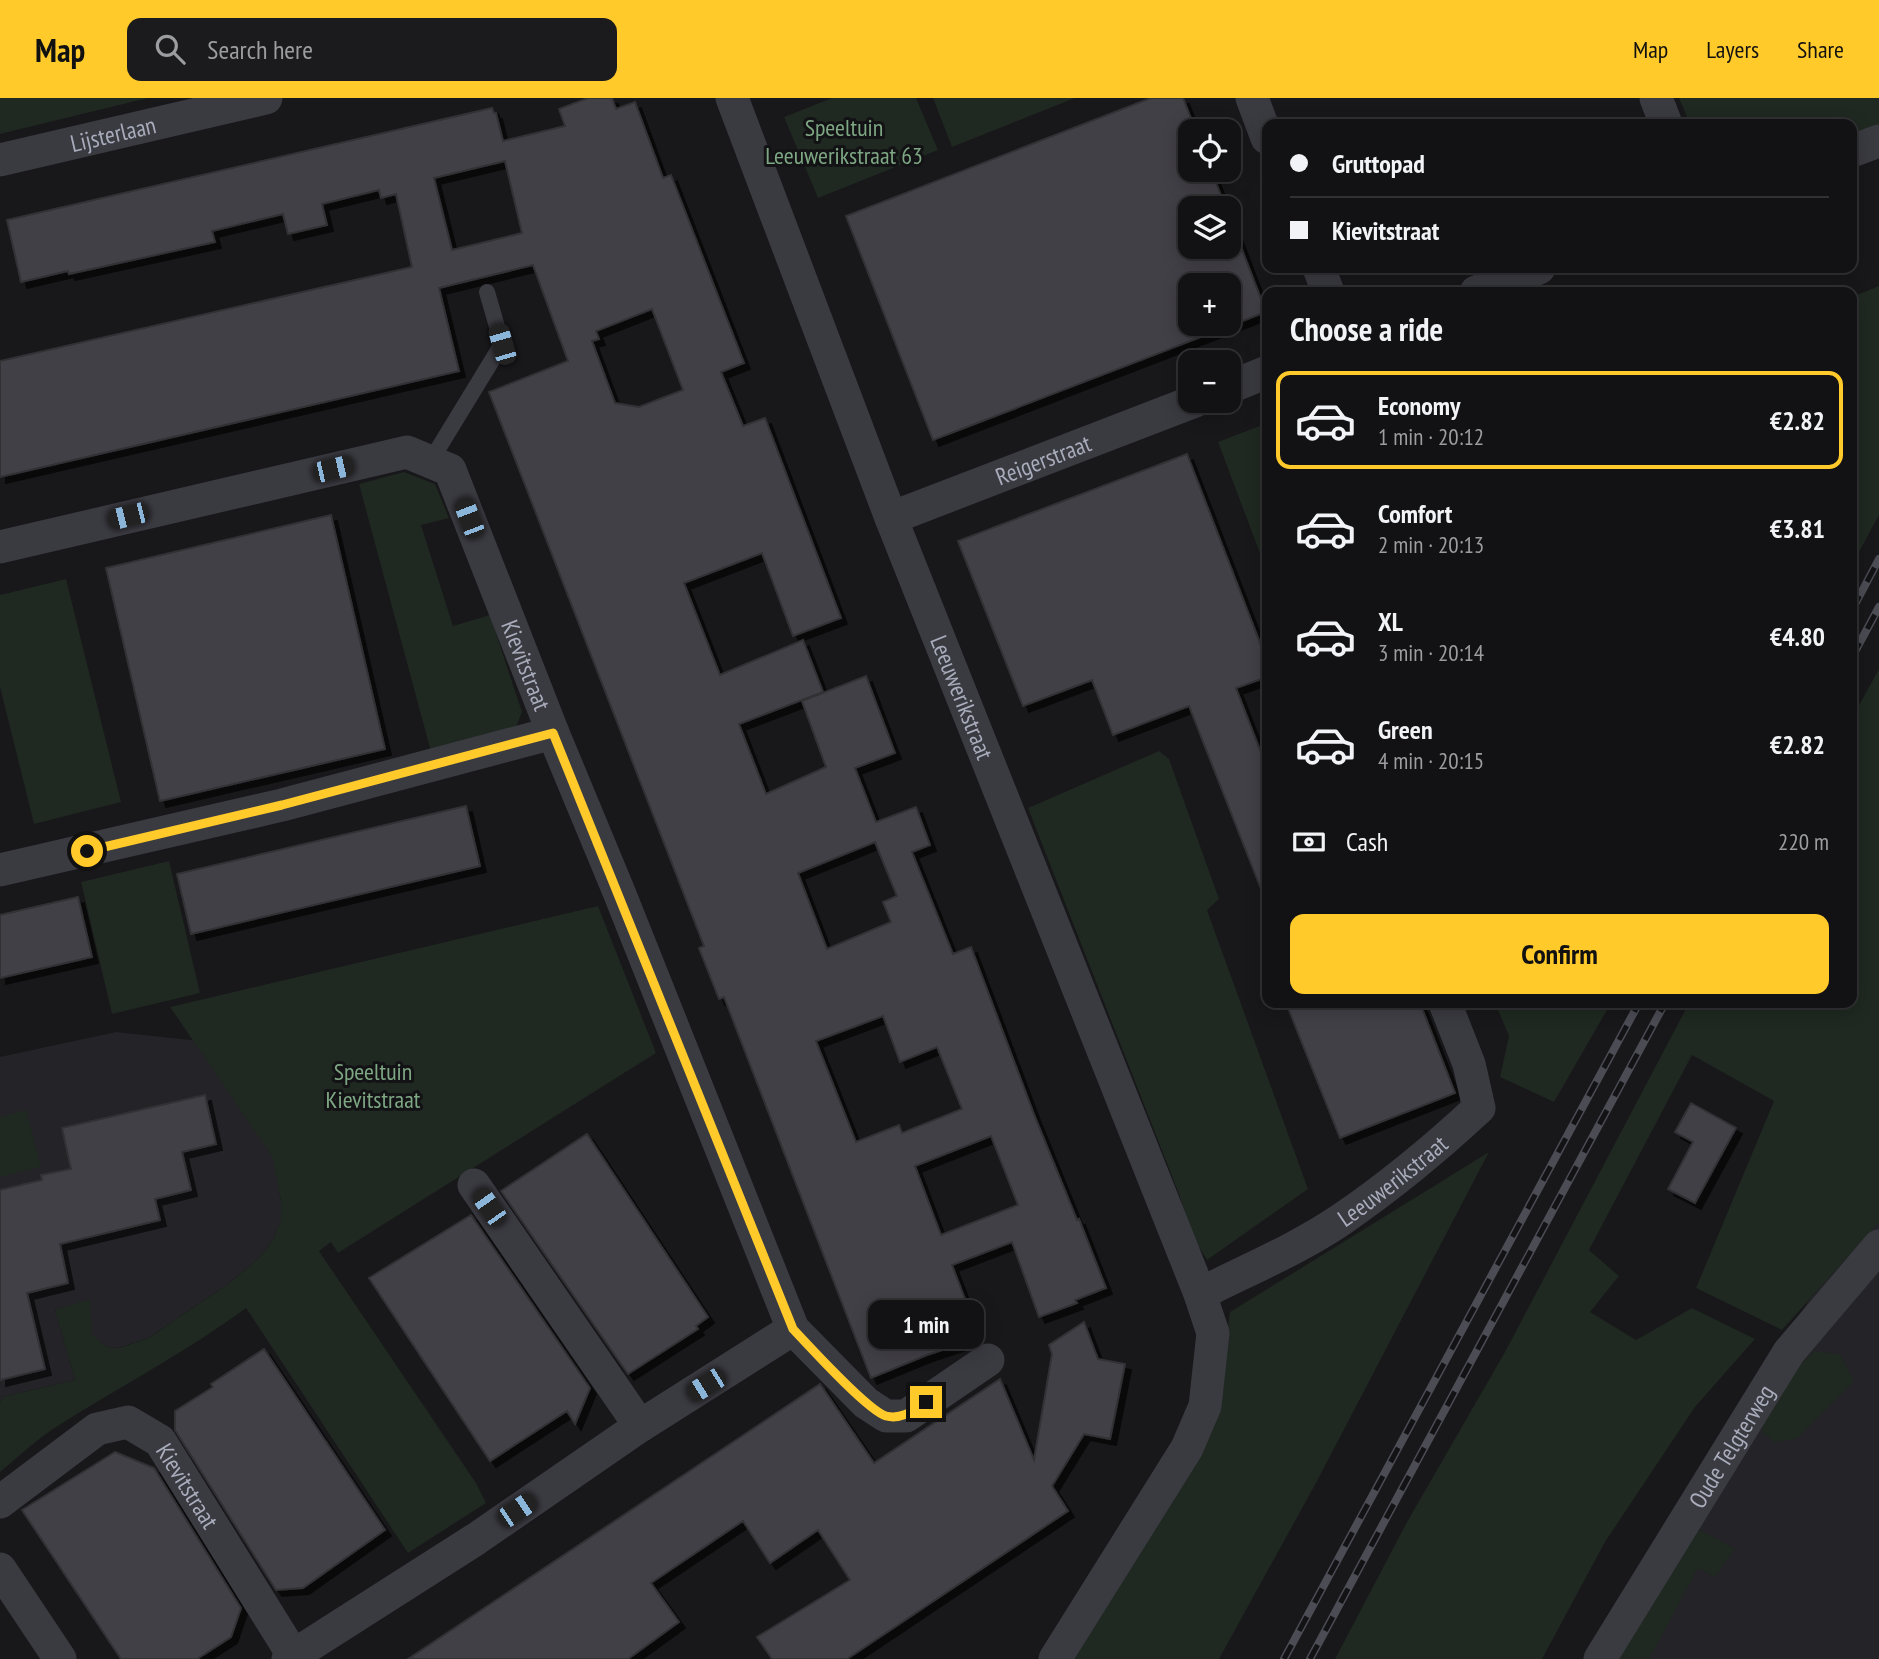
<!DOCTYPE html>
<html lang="en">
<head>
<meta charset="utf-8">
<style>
	body { margin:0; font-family:"PT Sans Narrow",sans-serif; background:#1b1a1d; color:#f1f3f6; height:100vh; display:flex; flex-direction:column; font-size:26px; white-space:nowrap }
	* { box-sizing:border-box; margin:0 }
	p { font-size:23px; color:#9c9da0 }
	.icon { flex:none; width:38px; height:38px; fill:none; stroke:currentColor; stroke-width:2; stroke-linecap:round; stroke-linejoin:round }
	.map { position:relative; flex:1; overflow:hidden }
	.details { position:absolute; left:1262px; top:189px; width:595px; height:721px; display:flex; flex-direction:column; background:#121114; border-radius:14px; box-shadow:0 4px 18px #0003,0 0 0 2px #313134 }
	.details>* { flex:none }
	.top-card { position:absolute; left:1262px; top:21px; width:595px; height:154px; border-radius:14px; box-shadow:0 4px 18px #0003,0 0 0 2px #313134; display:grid; align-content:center; height:154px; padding:0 28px; background:#121114 }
	.buttons { position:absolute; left:1178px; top:21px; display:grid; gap:14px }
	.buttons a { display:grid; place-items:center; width:63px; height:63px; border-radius:14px; background:#121114; box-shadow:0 4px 18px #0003,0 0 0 2px #313134; font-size:35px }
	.end { position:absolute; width:32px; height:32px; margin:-16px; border:9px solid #ffca2a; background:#111; box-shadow:0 0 0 4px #111 }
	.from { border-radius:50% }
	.bubble { position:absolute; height:49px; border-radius:14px; background:#121114; box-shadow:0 4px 18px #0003,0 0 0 2px #313134; font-size:23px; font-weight:800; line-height:49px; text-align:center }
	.car { position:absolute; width:21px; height:42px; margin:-21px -10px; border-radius:9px; box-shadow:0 0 5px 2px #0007; background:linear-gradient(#222 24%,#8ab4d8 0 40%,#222 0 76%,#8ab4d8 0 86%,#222 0) }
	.top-card b { display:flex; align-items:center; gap:24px; height:66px; font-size:26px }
	.top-card b+b { border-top:2px solid #313134 }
	.top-card i { width:18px; height:18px; background:#f1f3f6 }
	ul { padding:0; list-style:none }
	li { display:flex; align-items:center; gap:21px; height:98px; margin:0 14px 10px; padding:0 14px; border:4px solid transparent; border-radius:14px }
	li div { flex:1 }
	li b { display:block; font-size:26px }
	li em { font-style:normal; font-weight:800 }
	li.active { border-color:#ffca2a }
	li>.icon { width:63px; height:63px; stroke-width:1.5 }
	h2 { padding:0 28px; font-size:32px; line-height:84px }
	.pay { display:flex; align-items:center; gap:18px; height:77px; padding:0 28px; font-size:26px }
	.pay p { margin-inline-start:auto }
	.cta { display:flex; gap:14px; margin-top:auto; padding:14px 28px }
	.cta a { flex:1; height:80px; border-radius:14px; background:#ffca2a; color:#111; font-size:28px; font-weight:800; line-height:80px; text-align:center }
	header { display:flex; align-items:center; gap:42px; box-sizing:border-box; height:98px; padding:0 35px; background:#ffca2a; color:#111 }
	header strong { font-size:33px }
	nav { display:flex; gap:38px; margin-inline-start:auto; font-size:24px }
	.search { width:490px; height:63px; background:#1b1a1d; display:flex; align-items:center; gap:18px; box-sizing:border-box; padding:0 24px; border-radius:14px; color:#9c9da0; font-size:26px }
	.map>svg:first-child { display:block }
</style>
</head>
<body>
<header>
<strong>Map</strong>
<div class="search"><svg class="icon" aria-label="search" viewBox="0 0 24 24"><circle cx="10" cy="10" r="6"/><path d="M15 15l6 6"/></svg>Search here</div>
<nav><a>Map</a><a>Layers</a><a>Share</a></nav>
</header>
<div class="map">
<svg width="1879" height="1561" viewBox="0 0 1879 1561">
	<defs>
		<filter id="shadow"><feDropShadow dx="6" dy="6" stdDeviation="0" flood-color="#0009"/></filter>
	</defs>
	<rect width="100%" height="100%" fill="#18171a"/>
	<path fill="#242327" d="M116,934L228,946L262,1002L281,1102V1122L273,1142L260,1159L228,1186L150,1239L119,1250L107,1249L55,1211L75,1282L2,1299L0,1307V959Z
		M1879,1086V1561H1592L1798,1220Z"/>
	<path fill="#1f2821" d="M0,0H148L0,36Z
		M832,0H916L938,52L818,100L784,19Z
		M933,0H1075L952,49Z
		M1679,0H1879V27L1852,36V26H1690Z
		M1879,188V417L1852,467V199Z
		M1267,325V474L1218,344Z
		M404,374L435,386L449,420L421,427L453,528L490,517L522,614L514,634L431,654L359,386Z
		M66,481L121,704L34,726L0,589V497Z
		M1879,571V1124L1782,1232L1696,1190L1774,1003L1692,957L1589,1152L1619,1178L1590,1214L1636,1242L1692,1210L1755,1241L1695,1309L1605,1444L1542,1561H1335L1407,1424L1505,1254L1689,905H1852V620Z
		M1159,653L1169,661L1219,801L1207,812L1308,1091L1207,1162L1193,1139L1179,1096L1028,710Z
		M169,763L200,895L112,916L81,784Z
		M598,808L656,955L338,1155L331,1144L319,1153L476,1385L486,1405L408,1455L246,1210C184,1256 115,1291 50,1333C33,1345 17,1360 0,1374V1307L2,1299L75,1282L55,1212L90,1201L92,1236L107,1249L120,1250L150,1239L228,1186L260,1159L273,1142L281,1122V1102L272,1058L170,909Z
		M1495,905H1611L1554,1004L1500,979L1509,938Z
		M26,1012L41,1069L0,1079V1019Z
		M1489,1054L1316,1385L1219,1561H1067L1224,1257L1230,1214Z
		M1815,1253L1840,1256L1854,1283L1796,1341L1774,1344L1762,1334C1768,1299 1789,1276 1815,1253Z
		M1693,1428L1735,1451L1715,1479L1698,1470L1649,1561H1619Z"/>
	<path fill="#424147" stroke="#323136" stroke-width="2" fill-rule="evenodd" filter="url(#shadow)" d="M588,0H612L616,11L635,4L663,80L671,77L744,265L721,274L743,328L765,320L841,520L793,538L762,455L684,485L720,577L803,542L823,594L739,626L766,696L826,669L802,603L866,578L895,655L855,670L876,724L916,709L930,747L912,754L953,856L971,849L1035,1019L1077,1122L1079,1121L1106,1190L1075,1202L1077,1205L1039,1219L1012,1144L952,1167L965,1201L961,1202L976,1241L927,1257L871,1280L724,899L719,901L699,850L704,848L489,294L568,263L533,167L439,190L459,273L0,379V263L412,169L396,96L381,100L379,92L322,106L327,127L288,136L283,116L212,133L215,144L69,176L68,173L21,184L7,122L492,10L494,15H496L503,43L565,28L559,11ZM505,63L522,135L452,152L434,80ZM652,211L683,292L639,309L615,305L592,243L599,241L596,233ZM875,744L897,798L883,804L891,824L827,851L798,775ZM883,918L900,964L937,949L962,1011L902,1035L899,1027L856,1044L816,943ZM991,1038L1018,1107L941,1137L915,1068Z
		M1151,0H1183L1196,33H1190V72H1211L1226,110H1190V149H1228V115L1266,214L933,342L846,118ZM1190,187H1228V226H1190Z
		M1187,356L1267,563V579L1236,590L1267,670V801H1265L1189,608L1113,637L1092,582L1023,608L958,443Z
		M331,417L385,651L160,703L106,470Z
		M466,708L480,768L191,836L177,776Z
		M78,799L92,859L0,880V817Z
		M1286,905H1420L1455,995L1340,1040Z
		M205,997L216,1046L182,1054L191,1092L155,1101L160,1122L60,1146L68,1185L27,1195L45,1271L0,1282V1092L42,1082L41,1077L71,1071L62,1030Z
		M1691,1005L1736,1030L1695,1105L1668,1091L1693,1044L1675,1034Z
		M587,1036L708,1219L696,1228L698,1231L628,1276L501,1093Z
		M471,1117L590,1290L575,1326L567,1313L490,1363L369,1180Z
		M1084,1224L1098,1261L1125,1266L1110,1341L1084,1336L1052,1388L1068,1413L847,1561H772L757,1539L850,1482L818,1432L770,1465L743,1423L651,1485L679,1524L628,1561H408L820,1286L874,1365L1000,1281L1034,1362L1052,1256L1049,1247Z
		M264,1251L385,1432L303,1490L276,1492L175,1332V1313L213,1289L211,1286Z
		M115,1354L154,1370L241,1510L231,1539L197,1561H121L22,1412Z"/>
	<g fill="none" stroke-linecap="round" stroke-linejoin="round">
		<path stroke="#3a3a41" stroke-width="16" d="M430,364L502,246L487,194"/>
		<g stroke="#3a3a41" stroke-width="33">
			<path id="s1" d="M732,0L891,420L1200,1196L1213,1235L1205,1308L1187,1350L1055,1561"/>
			<path d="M1252,0L1267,40"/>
			<path d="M1656,0L1666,26"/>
			<path d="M1852,53L1879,43"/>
			<path id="s2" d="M0,62L266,0"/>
			<path d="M1319,170L1328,194"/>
			<path d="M1476,194L1539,170"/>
			<path d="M1228,290L1267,274"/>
			<path id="s3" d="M891,420L1195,303"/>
			<path id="s4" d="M0,449L407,354L450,372L553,635L619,794L793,1231L866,1305L886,1318H906L988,1262"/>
			<path d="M0,772L282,707L553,635"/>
			<path d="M474,1087L640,1328"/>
			<path id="s5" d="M1200,1196C1247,1172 1298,1151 1342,1121C1390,1088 1436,1050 1479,1010L1469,966L1445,905"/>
			<path id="s6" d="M0,1404L97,1331L128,1324L160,1343L293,1557"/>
			<path d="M0,1471L60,1561"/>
			<path d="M288,1561L476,1441L640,1328L793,1231"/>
			<path id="s7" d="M1600,1561L1789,1254L1879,1148"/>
		</g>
		<defs>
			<path id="rail" d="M1852,512L1879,461
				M1852,559L1879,509
				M1284,1561L1639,905
				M1310,1561L1665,905"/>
		</defs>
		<use href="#rail" stroke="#4b4c54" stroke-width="8"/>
		<use href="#rail" stroke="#131215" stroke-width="5" stroke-dasharray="16" stroke-linecap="butt"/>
	</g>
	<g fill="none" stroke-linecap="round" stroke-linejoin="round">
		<path stroke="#ffca2a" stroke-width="9" d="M87,753L282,707L553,635L793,1231C810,1249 867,1312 886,1318C902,1322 914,1312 926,1304"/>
	</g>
	<g text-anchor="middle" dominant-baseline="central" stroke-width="6" stroke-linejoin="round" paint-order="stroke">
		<g font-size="24" fill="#7ea784" stroke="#131215">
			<text x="844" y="29">Speeltuin<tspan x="844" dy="28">Leeuwerikstraat 63</tspan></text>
			<text x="373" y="973">Speeltuin<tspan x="373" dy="28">Kievitstraat</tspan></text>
		</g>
		<g font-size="24" fill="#a8acbb" stroke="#131215">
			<text stroke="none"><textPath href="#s2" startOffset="116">Lijsterlaan</textPath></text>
			<text stroke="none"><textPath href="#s3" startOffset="163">Reigerstraat</textPath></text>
			<text stroke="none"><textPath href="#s4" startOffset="674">Kievitstraat</textPath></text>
			<text stroke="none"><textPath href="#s1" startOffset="642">Leeuwerikstraat</textPath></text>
			<text stroke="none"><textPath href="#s5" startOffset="224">Leeuwerikstraat</textPath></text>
			<text stroke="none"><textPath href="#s7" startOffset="250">Oude Telgterweg</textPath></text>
			<text stroke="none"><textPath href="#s6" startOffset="243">Kievitstraat</textPath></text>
		</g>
	</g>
</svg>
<div class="buttons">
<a><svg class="icon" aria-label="locate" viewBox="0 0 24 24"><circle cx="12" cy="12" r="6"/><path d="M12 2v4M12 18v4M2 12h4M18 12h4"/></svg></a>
<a><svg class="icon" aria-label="layers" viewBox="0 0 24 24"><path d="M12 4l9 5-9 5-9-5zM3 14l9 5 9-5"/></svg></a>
<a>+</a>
<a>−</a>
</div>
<i class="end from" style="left:87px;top:753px"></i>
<i class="end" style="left:926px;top:1304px"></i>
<div class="bubble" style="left:868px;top:1202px;width:116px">1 min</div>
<i class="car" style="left:502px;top:246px;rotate:344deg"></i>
<i class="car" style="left:333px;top:371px;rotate:77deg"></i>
<i class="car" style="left:128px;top:418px;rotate:256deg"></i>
<i class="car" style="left:469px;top:420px;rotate:339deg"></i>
<i class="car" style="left:489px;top:1109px;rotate:325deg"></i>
<i class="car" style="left:706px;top:1287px;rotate:238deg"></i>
<i class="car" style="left:517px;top:1412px;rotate:56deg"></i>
<div class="top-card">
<b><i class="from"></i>Gruttopad</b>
<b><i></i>Kievitstraat</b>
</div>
<section class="details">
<h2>Choose a ride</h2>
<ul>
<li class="active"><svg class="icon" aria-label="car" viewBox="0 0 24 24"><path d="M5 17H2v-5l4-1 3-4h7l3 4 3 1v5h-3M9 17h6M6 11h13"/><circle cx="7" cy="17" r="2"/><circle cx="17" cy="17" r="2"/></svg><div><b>Economy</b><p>1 min · 20:12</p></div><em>€2.82</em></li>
<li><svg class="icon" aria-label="car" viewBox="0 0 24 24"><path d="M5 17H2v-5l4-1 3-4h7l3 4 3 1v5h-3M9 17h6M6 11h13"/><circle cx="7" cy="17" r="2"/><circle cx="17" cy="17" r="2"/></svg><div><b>Comfort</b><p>2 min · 20:13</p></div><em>€3.81</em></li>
<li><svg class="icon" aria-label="car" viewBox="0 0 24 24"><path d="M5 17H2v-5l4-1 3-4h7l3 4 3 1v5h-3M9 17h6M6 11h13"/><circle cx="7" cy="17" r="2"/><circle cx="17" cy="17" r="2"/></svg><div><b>XL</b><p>3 min · 20:14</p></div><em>€4.80</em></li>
<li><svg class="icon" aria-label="car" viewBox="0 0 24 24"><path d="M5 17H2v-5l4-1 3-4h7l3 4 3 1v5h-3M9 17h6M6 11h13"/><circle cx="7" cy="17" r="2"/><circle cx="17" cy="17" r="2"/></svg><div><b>Green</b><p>4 min · 20:15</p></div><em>€2.82</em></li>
</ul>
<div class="pay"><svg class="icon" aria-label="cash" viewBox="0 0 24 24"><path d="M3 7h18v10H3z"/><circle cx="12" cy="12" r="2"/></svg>Cash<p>220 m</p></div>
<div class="cta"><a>Confirm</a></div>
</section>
</div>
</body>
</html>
